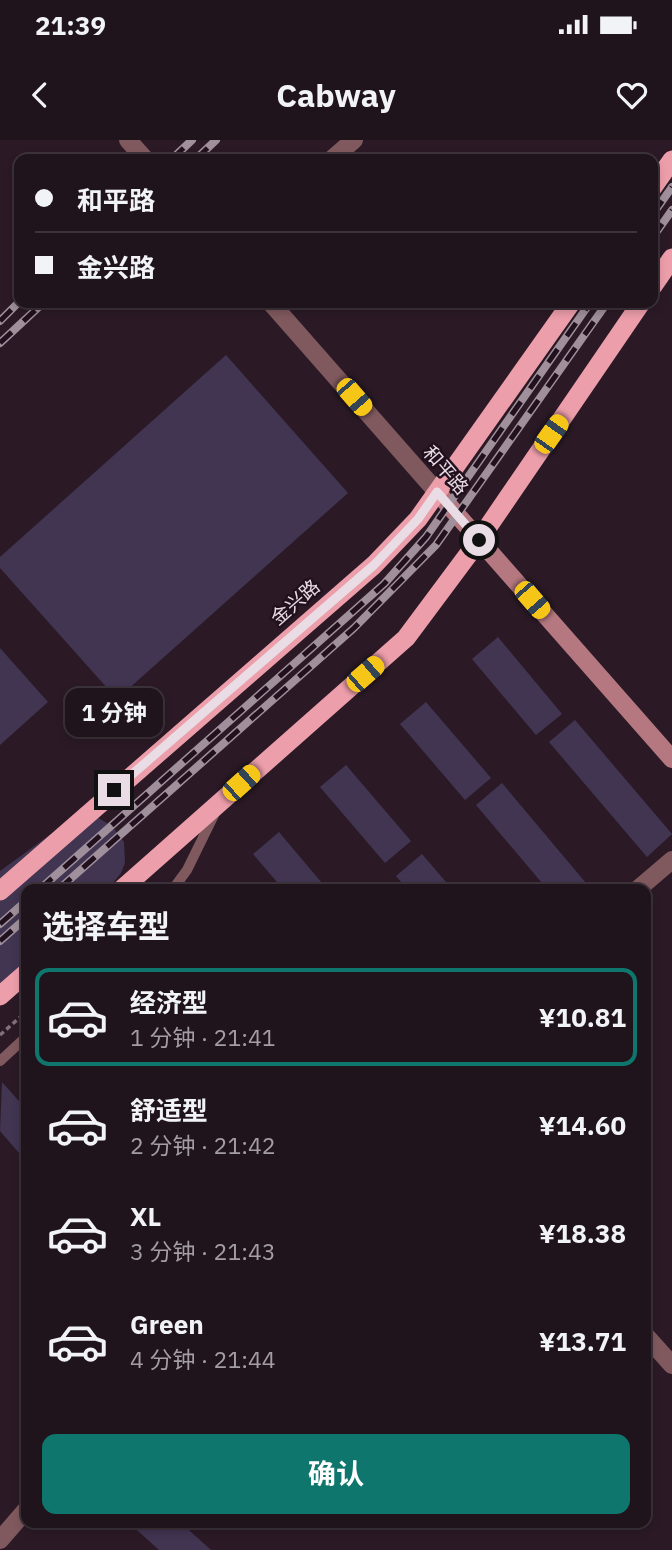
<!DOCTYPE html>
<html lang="zh">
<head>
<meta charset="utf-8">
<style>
	body { margin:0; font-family:"IBM Plex Sans","Noto Sans SC",sans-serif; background:#281d25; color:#f1f3f6; height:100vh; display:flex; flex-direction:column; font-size:26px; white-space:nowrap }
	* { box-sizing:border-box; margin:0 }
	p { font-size:23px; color:#a29ea3 }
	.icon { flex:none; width:38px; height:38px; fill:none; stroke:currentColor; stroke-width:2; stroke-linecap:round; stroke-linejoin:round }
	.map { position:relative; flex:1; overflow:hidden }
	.drawer { position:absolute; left:21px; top:744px; width:630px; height:644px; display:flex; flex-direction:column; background:#20141c; border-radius:14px; box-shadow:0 4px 10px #0003,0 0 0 2px #3d333b }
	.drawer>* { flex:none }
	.banner { position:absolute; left:14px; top:14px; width:644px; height:154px; border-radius:14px; box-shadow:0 4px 10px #0003,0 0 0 2px #3d333b; display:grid; align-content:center; height:154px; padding:0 21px; background:#20141c }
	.end { position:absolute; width:32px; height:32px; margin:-16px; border:9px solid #e9dce5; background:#111; box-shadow:0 0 0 4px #111 }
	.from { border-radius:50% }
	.bubble { position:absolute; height:49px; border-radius:14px; background:#20141c; box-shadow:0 4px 10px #0003,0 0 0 2px #3d333b; font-size:23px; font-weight:700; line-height:49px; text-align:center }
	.car { position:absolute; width:21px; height:42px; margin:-21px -10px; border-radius:9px; box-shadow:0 0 5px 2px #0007; background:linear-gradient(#f5c518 24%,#345 0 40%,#f5c518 0 76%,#345 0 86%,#f5c518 0) }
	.banner b { display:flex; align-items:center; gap:24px; height:66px; font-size:26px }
	.banner b+b { border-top:2px solid #3d333b }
	.banner i { width:18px; height:18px; background:#f1f3f6 }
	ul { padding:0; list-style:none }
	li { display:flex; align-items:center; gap:21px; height:98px; margin:0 14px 10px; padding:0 7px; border:4px solid transparent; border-radius:14px }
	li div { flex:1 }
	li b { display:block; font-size:26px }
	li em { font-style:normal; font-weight:700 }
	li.current { border-color:#0f766e }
	li>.icon { width:63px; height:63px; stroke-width:1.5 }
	h2 { padding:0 21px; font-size:32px; line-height:84px }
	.cta { display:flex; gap:14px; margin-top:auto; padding:14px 21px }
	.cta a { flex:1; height:80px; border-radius:14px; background:#0f766e; color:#fff; font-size:28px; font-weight:700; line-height:80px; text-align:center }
	.status { display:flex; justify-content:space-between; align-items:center; height:49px; padding:0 35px; background:#20141c; direction:ltr }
	.status svg { height:19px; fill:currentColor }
	header { display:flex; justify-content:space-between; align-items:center; height:91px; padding:0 21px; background:#20141c; font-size:32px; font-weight:700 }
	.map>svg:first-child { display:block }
</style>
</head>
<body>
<div class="status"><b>21:39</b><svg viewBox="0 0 49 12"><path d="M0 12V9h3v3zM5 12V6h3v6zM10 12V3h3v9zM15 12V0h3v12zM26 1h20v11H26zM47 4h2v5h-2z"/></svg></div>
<header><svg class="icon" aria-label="back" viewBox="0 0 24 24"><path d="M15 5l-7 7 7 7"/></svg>Cabway<svg class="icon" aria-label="heart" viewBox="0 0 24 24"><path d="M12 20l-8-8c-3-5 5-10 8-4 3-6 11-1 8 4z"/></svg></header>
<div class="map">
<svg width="672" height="1410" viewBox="0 0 672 1410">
	<rect width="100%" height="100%" fill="#2b1a26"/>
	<path fill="#413552" d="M226,215L348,353L117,559L0,428V417Z
		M498,497L562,574L536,595L472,519Z
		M0,508L48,562L0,605Z
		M426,562L491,638L465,660L400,584Z
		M575,580L672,694L647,717L549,602Z
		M346,625L411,701L385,723L320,647Z
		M502,643L591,749H547L476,665Z
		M95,676L112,686L124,702L125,723L121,733L108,749H26V834L0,856V731L62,686Z
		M279,692L327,749H283L253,714Z
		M422,714L452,749H407L396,736Z
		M2,942L26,969V1021L0,991Z
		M128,1382H180L211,1410H159Z"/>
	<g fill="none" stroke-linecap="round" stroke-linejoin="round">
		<path stroke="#80717c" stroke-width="3.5" stroke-dasharray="5 3.5" stroke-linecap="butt" d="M0,895L26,872"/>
		<path stroke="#7f595e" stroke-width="10" d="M173,749L187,730L215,673
			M0,921L26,897"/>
		<path stroke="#7f595e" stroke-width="18" d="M332,19L354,0
			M638,749L672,720
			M646,1196L672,1225
			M0,1400L26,1370"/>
		<path stroke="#7f595e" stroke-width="18" d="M128,0L144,18
			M271,163L437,352"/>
		<path stroke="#b57881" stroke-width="18" d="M437,352L672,619"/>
		<path stroke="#ec9eaa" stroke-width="19" d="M653,47L672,20
			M653,146L672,118
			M122,749L406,498L479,400L641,163
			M0,751L374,425L418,379L571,163
			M0,856L26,833"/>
		<defs>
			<path id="rail" d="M172,19L192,0
				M196,19L216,0
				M653,74L672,47
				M653,97L672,70
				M0,181L19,162
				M0,203L43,163
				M40,749L384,444L426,397L590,163
				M59,749L354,488L436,405L607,163
				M0,784L26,761
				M0,801L26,778"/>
		</defs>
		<use href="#rail" stroke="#9f909b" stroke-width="8"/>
		<use href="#rail" stroke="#21101d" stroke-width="5" stroke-dasharray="16" stroke-linecap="butt"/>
	</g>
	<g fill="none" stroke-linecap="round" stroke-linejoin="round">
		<path stroke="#e9dce5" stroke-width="9" d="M114,650L374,425L418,379L437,352L479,400"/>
	</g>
	<g text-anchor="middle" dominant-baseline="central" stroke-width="5" stroke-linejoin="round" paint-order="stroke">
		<g font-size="19" fill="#e9dce5" stroke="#21101d">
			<text transform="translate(446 330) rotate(49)">和平路</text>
			<text transform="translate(295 462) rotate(-41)">金兴路</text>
		</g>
	</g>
</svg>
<i class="end from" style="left:479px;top:400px"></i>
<i class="end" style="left:114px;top:650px"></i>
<div class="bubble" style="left:65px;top:548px;width:98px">1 分钟</div>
<i class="car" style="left:354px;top:257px;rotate:139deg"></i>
<i class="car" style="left:551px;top:294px;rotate:35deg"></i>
<i class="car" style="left:532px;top:460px;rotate:139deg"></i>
<i class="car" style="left:365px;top:534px;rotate:49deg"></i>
<i class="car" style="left:241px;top:643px;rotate:48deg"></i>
<div class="banner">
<b><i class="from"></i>和平路</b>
<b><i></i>金兴路</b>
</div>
<section class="drawer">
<h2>选择车型</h2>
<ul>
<li class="current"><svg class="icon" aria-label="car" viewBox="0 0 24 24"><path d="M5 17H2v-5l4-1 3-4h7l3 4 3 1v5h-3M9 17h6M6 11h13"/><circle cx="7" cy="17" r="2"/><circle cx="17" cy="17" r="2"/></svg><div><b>经济型</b><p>1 分钟 · 21:41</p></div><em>¥10.81</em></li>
<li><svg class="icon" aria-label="car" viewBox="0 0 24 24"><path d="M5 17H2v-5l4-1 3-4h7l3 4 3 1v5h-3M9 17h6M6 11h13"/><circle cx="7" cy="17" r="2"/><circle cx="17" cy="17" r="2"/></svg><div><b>舒适型</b><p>2 分钟 · 21:42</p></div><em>¥14.60</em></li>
<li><svg class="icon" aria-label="car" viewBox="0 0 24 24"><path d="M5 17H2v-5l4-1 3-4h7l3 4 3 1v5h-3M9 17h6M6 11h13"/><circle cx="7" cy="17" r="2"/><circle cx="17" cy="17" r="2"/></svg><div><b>XL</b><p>3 分钟 · 21:43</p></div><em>¥18.38</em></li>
<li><svg class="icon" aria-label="car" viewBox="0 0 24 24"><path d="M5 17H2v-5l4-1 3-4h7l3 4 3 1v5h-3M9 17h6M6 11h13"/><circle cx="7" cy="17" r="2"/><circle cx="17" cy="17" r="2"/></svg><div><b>Green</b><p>4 分钟 · 21:44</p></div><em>¥13.71</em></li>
</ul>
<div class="cta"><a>确认</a></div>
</section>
</div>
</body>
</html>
